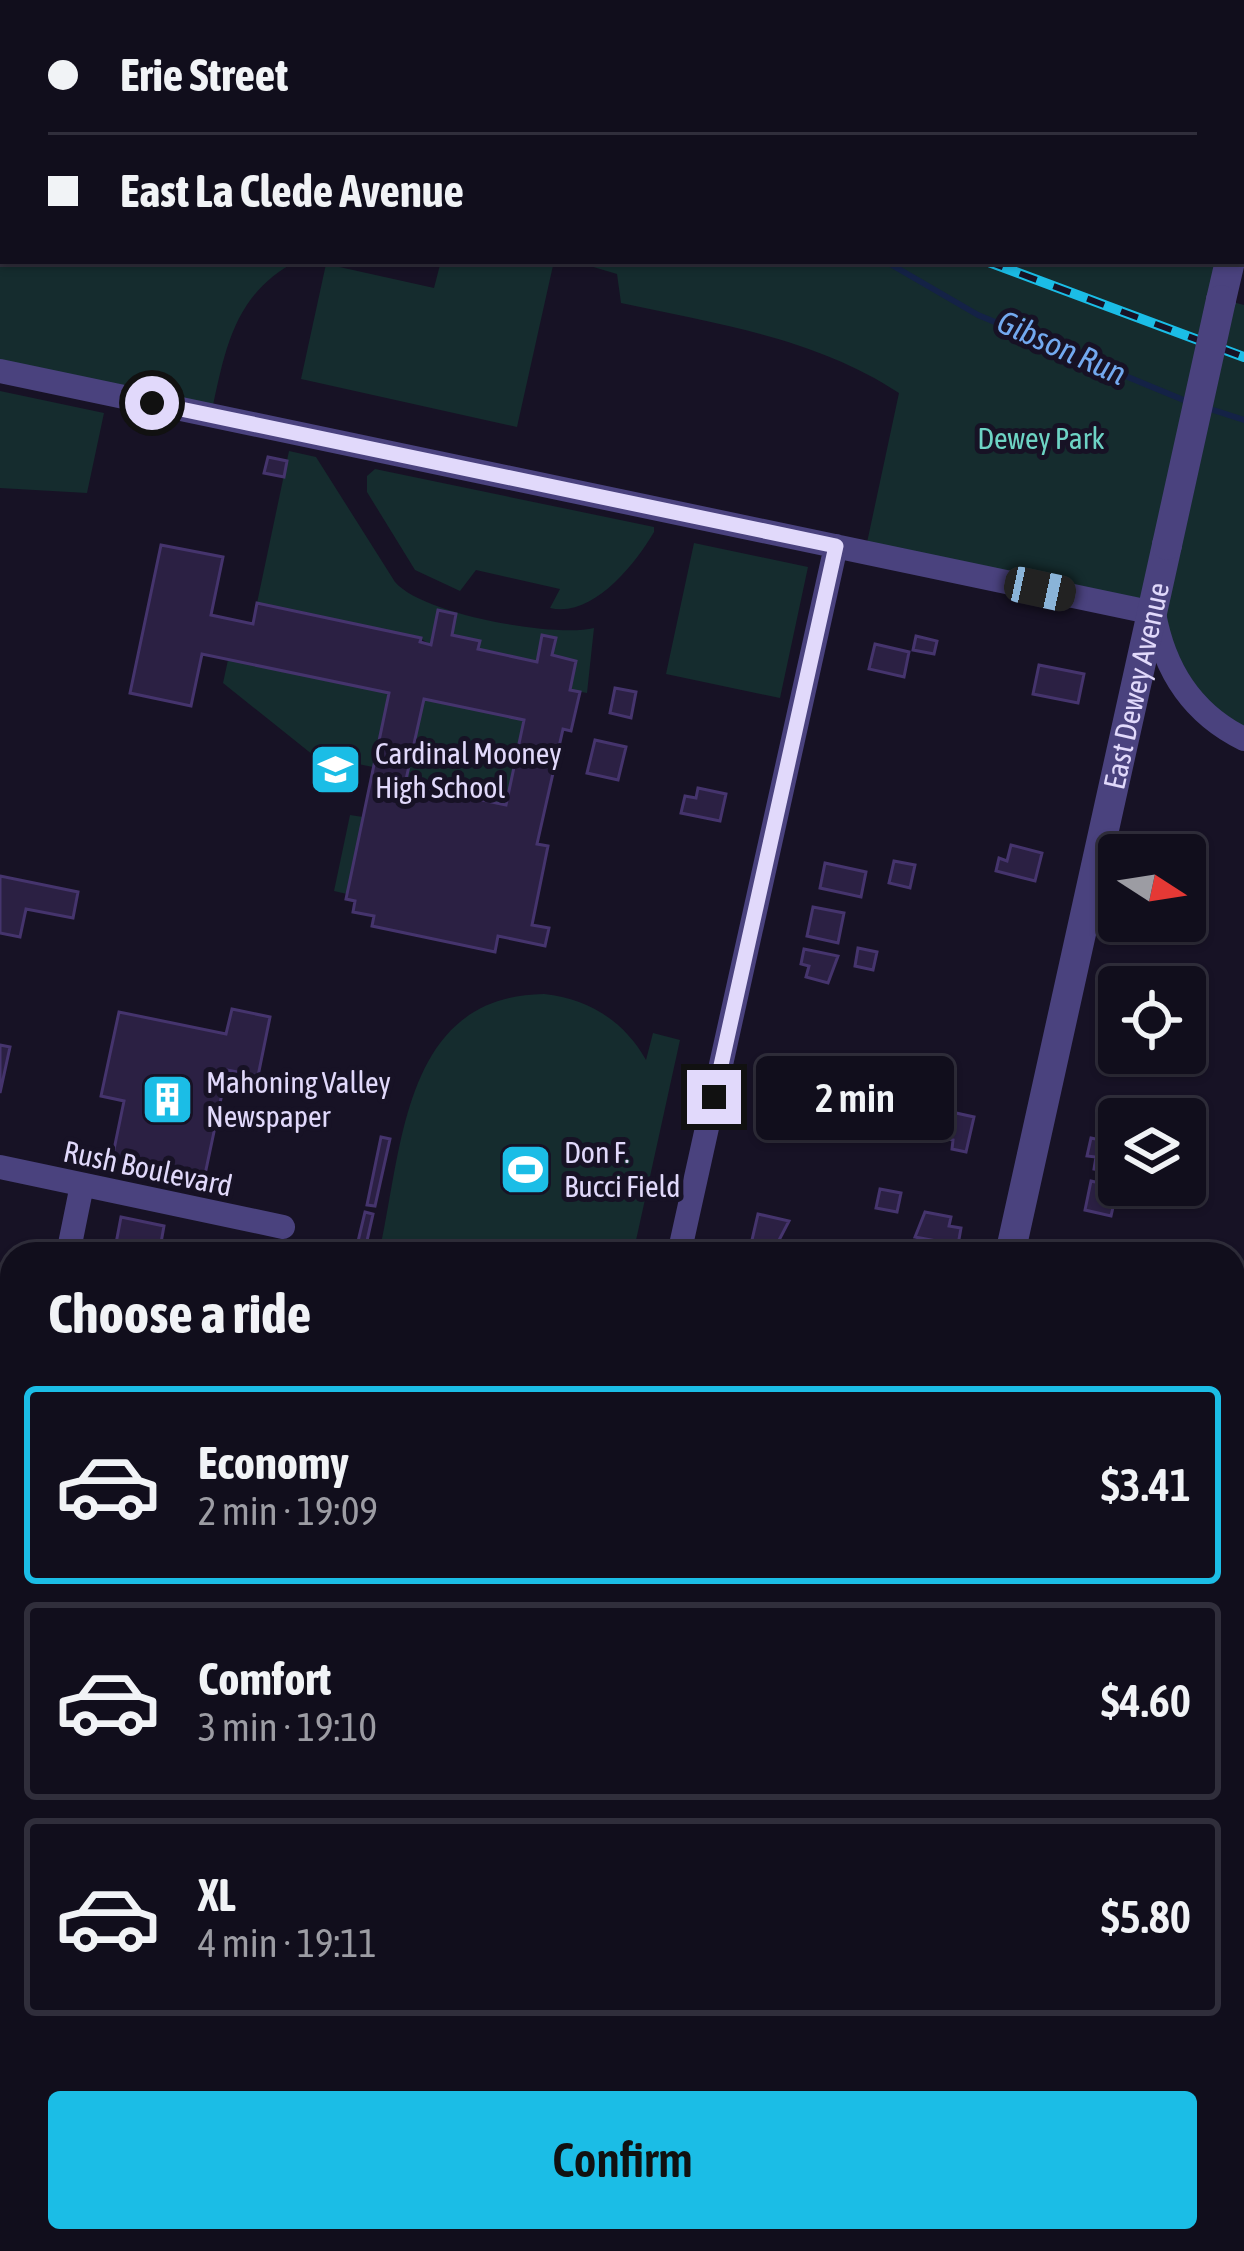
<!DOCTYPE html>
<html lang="en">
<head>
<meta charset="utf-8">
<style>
	body { margin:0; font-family:"Asap Condensed",sans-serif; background:#1e1c29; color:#f1f3f6; height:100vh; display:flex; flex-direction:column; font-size:45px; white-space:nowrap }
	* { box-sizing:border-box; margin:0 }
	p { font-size:39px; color:#9c9ca3 }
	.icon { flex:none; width:66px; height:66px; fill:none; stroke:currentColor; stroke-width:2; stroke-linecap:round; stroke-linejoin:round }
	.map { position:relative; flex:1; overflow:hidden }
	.side { position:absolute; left:0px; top:1242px; width:1245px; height:1011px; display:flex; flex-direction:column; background:#110e1c; border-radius:36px 36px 0 0; box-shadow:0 3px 9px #0004,0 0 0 3px #302e3b }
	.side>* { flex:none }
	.top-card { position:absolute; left:0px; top:0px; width:1245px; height:264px; box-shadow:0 3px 9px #0004,0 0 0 3px #302e3b; display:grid; align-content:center; height:264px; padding:0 48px; background:#110e1c }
	.needle { width:78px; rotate:102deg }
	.fabs { position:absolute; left:1098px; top:834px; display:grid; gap:24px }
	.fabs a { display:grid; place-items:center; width:108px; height:108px; border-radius:12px; background:#110e1c; box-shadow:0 3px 9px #0004,0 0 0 3px #302e3b; font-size:60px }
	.end { position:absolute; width:54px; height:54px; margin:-27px; border:15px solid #e1d9fb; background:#111; box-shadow:0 0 0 6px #111 }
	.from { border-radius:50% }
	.bubble { position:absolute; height:84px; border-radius:12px; background:#110e1c; box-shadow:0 3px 9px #0004,0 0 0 3px #302e3b; font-size:39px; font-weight:600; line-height:84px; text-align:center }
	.car { position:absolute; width:36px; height:72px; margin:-36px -18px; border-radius:15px; box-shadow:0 0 9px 3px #0007; background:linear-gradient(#222 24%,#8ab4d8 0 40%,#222 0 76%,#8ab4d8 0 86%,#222 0) }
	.top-card b { display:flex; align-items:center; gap:42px; height:114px; font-size:45px }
	.top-card b+b { border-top:3px solid #302e3b }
	.top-card i { width:30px; height:30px; background:#f1f3f6 }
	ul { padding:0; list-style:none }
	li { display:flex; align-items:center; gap:36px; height:198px; margin:0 24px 18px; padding:0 24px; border:6px solid #302e3b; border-radius:12px }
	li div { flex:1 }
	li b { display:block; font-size:45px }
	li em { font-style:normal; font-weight:600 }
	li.on { border-color:#1bbde6 }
	li>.icon { width:108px; height:108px; stroke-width:1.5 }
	h2 { padding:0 48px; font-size:54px; line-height:144px }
	.primary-button { display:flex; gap:24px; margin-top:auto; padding:24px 48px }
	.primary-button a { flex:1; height:138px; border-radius:12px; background:#1bbde6; color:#111; font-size:48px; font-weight:600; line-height:138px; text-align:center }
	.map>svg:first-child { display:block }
</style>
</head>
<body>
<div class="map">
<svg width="1244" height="2251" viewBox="0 0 1244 2251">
	<rect width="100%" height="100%" fill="#171225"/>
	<path fill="#152c2e" d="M821,0H1244L1242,208V3Z
		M0,16L3,261H297C233,294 225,351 211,415L0,371Z
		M441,261H554L517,427L301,379L326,264L434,288Z
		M573,261H1230L1221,299L1244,305V739L1215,721L1154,613L865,552L899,393C816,338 717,324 621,303L617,274Z
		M0,391L104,413L87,493L0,488Z
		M289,451L316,457L395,582C422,614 554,638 594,628L587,693L570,690L576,661L552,655L556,639L542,636L537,662L478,649L479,641L452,635L455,613L438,611L431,645L420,638L257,603Z
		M375,469L654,527V532C634,566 592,618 550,608L560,589L476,570L460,591L415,570L367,492V476Z
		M694,543L808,567L780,698L666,674Z
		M228,660L389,693L373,767L313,755L223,683Z
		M424,699L524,720L506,805L405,784Z
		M350,815L363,817L347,894L334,891Z
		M544,994C589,999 624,1021 646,1060L653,1033L680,1040L633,1254H379C403,1148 402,996 544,994Z
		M341,2241H529L527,2251H339Z"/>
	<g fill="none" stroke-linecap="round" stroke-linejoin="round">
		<path stroke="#142246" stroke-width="6" d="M885,261L978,315L1186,401
			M1210,409L1244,420"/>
	</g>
	<path fill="#2b2043" stroke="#45346d" stroke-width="3" fill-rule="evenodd" d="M335,0H434L334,3Z
		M268,457L287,461L284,477L264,473Z
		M161,545L223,557L211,615L253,624L257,603L421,638L420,642L431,645L438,610L456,614L452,635L480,641L478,649L537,662L542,635L556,638L552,655L576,661L570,690L580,692L571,731L563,729L537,844L548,846L532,925L549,928L545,946L498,936L495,952L372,926L374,916L353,912L355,901L346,899L389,693L202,654L191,706L130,693ZM424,699L524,720L506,805L405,784Z
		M916,636L937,641L934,654L913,650Z
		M875,644L909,652L904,677L869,669Z
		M1039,665L1084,674L1078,703L1033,694Z
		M615,688L636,692L631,718L610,713Z
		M595,740L626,747L618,780L587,773Z
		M698,788L726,794L720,821L681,813L685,796L696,798Z
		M1011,845L1042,853L1035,881L996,871L999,858L1007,861Z
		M894,861L915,865L910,888L889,883Z
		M825,863L866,872L861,897L820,888Z
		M0,876L78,892L73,918L26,909L20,937L0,933Z
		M813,907L844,913L838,943L807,936Z
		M858,948L877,952L873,970L855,966Z
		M804,949L838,956L828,983L806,977L809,966L801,964Z
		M232,1009L270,1017L258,1076L227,1070L203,1184L111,1164L124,1101L101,1096L119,1012L226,1034Z
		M0,1045L10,1047L0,1093Z
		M938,1109L974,1117L966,1152L952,1149L953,1140L937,1137Z
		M381,1137L390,1139L375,1206L367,1205Z
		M1091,1138L1119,1144V1174L1094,1169L1096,1157L1087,1156Z
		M1091,1181L1126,1189L1122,1204L1114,1203L1111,1216L1085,1210Z
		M880,1189L901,1193L897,1212L876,1208Z
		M365,1212L373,1214L364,1254H355Z
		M925,1212L951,1217L949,1226L961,1228L958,1245L915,1237Z
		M758,1214L789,1221L776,1246L752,1240Z
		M121,1217L164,1226L159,1254H114Z
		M1233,1362L1244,1364V1390L1233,1388Z
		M0,1375L12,1378V1469L0,1466V1430L8,1432L12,1415L0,1413Z
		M1233,1454L1244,1456L1243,1486L1233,1484Z
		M1233,2069L1244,2071L1241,2094L1233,2092Z
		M960,2241H999L997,2251H958Z
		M1009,2241L1038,2243L1036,2251H1007Z
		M1049,2241H1087L1085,2251H1047Z
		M1156,2241H1192L1190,2251H1154Z"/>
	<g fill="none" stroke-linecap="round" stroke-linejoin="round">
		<path stroke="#4a427e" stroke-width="24" d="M0,371L1154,613C1164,669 1191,713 1244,739
			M0,1167L283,1227
			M68,1254L82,1185
			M679,1254L836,546
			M1233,1422L1244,1425
			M0,1737L10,1691
			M1233,1743L1244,1694
			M1233,2034L1244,2036
			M181,2251L183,2241
			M1119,2251L1122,2241"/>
		<g stroke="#4a427e" stroke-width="30">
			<path d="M1242,208L1244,199"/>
			<path d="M1221,300L1230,261"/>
			<path id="s1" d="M1010,1254L1167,545"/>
			<path d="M789,2251L791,2241"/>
		</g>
		<path stroke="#8a7bf0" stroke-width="30" d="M0,2113L12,2115
			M624,2241L673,2251"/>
		<defs>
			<path id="rail" d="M0,16L3,17
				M986,261L1244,357"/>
		</defs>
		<use href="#rail" stroke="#1bbde6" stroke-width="10"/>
		<use href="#rail" stroke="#171225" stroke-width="6" stroke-dasharray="18" stroke-linecap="butt"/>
		<path stroke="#4a427e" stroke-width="30" d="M1167,545L1221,300"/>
	</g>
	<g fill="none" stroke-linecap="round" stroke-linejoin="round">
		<path stroke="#e1d9fb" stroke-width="15" d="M152,403L836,546L714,1097"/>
	</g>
	<defs>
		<symbol id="school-square" viewBox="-11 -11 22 22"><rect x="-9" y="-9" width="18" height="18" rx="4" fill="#1bbde6" stroke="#171225"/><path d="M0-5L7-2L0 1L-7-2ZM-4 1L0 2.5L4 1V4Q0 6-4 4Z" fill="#fff"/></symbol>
		<symbol id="building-square" viewBox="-11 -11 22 22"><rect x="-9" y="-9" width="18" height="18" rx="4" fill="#1bbde6" stroke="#171225"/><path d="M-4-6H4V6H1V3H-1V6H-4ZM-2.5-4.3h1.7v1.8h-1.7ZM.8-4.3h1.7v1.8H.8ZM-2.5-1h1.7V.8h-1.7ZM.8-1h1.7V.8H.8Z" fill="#fff"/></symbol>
		<symbol id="stadium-square" viewBox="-11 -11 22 22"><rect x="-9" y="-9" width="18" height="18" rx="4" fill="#1bbde6" stroke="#171225"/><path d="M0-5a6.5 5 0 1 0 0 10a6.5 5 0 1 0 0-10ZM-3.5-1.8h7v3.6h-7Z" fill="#fff"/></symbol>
	</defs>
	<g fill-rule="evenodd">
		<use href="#school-square" x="306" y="740" width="59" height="59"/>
		<use href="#building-square" x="138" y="1070" width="59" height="59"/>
		<use href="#stadium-square" x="496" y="1140" width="59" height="59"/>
	</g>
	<g text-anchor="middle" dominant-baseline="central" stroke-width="10" stroke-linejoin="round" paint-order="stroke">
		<g font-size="30" fill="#6dd3c4" stroke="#171225">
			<text x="1041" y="438">Dewey Park</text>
		</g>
		<g font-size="30" fill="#e1d9fb" stroke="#171225">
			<text stroke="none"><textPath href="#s1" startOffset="582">East Dewey Avenue</textPath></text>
			<text transform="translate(148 1168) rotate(12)">Rush Boulevard</text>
		</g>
		<g font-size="30" fill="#e1d9fb" stroke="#171225" text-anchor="start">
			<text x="375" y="753">Cardinal Mooney<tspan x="375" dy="34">High School</tspan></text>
			<text x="206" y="1082">Mahoning Valley<tspan x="206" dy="34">Newspaper</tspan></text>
			<text x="564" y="1152">Don F.<tspan x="564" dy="34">Bucci Field</tspan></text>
		</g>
		<g font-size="33" font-style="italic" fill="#73a9ef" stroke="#171225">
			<text transform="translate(1062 347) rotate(24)">Gibson Run</text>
		</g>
	</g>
</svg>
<div class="fabs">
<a><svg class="needle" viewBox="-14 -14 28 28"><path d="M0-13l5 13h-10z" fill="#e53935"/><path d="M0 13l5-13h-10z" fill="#9c9ca3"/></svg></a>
<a><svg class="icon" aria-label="locate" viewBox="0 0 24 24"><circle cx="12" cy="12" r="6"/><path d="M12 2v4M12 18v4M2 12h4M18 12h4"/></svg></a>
<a><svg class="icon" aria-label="layers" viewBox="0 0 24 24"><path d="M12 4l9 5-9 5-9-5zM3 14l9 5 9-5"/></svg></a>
</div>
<i class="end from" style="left:152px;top:403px"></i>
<i class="end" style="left:714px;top:1097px"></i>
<div class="bubble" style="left:756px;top:1056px;width:198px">2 min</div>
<i class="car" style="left:1040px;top:589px;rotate:102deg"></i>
<div class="top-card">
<b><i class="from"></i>Erie Street</b>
<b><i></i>East La Clede Avenue</b>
</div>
<section class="side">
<h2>Choose a ride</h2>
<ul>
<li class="on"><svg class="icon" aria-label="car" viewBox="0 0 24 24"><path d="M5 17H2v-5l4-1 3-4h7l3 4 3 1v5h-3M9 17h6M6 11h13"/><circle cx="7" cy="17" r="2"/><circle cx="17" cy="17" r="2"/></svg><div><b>Economy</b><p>2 min · 19:09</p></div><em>$3.41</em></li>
<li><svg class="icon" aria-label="car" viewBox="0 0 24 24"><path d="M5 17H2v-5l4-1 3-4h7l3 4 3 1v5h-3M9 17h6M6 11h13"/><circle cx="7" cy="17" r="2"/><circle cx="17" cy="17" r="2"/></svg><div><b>Comfort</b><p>3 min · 19:10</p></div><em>$4.60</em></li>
<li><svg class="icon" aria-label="car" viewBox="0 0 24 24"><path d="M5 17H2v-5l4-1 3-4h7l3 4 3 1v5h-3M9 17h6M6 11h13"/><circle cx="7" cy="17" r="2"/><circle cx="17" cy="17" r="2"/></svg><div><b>XL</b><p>4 min · 19:11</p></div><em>$5.80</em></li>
</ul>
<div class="primary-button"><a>Confirm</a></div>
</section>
</div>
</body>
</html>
